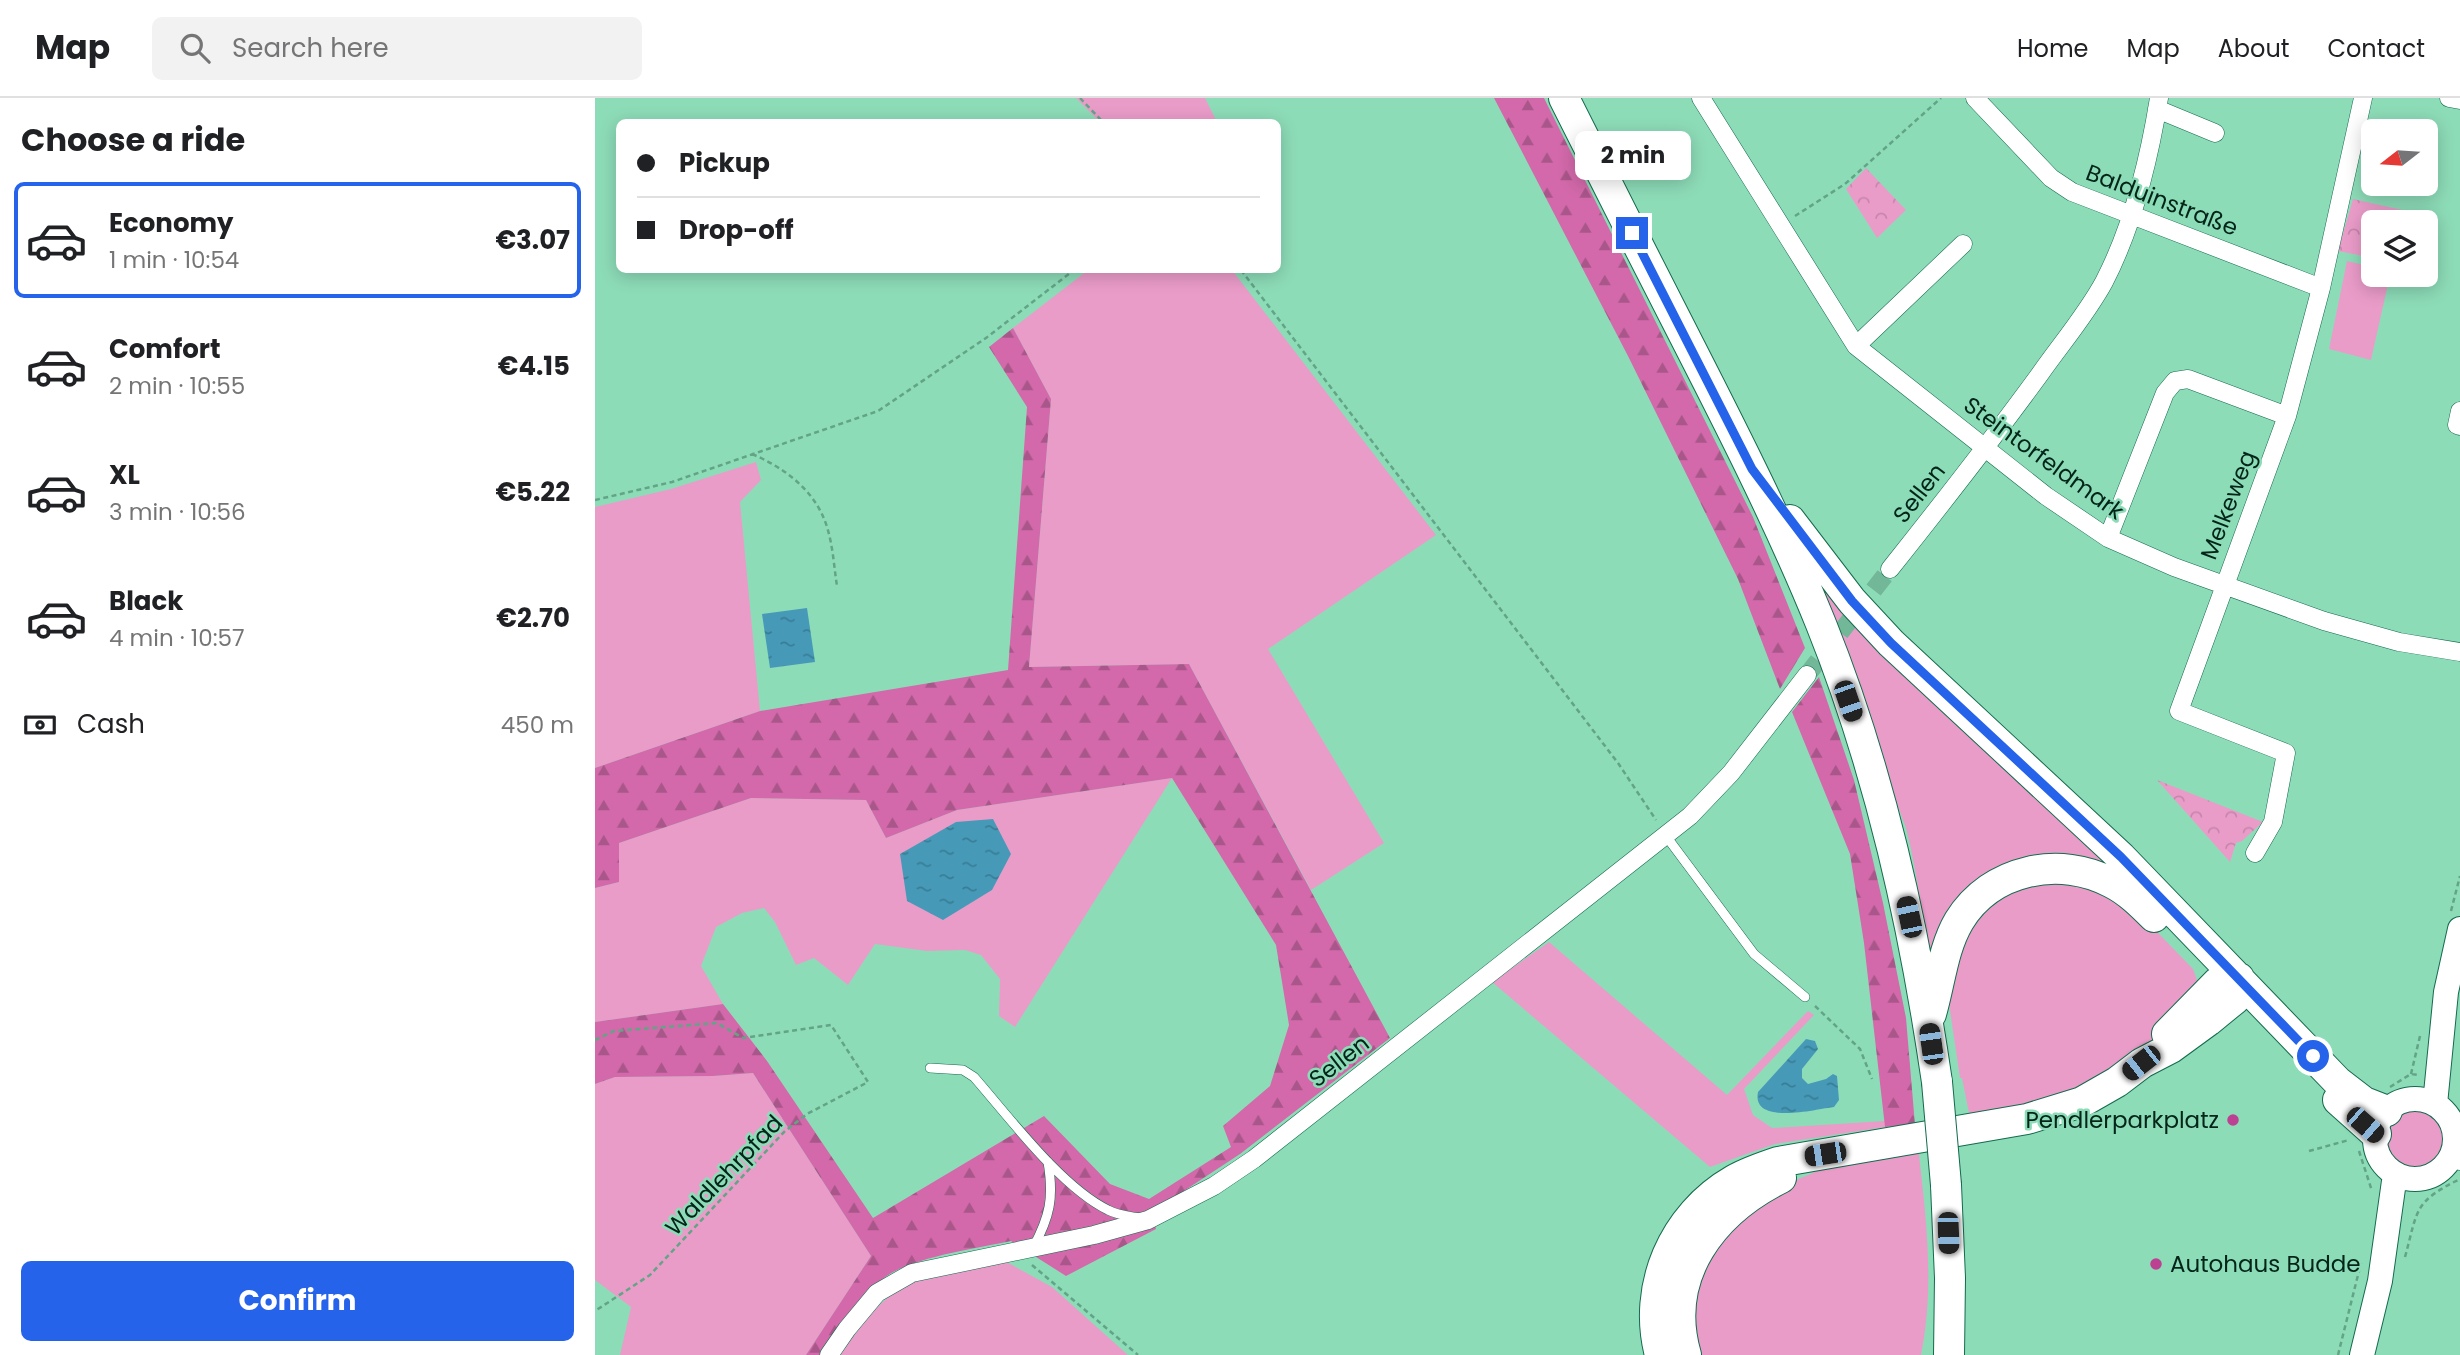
<!DOCTYPE html>
<html lang="en">
<head>
<meta charset="utf-8">
<style>
	body { margin:0; font-family:Poppins,sans-serif; background:#f2f2f2; color:#202124; height:100vh; display:flex; flex-direction:column; font-size:26px; white-space:nowrap }
	* { box-sizing:border-box; margin:0 }
	p { font-size:23px; color:#757577 }
	.icon { flex:none; width:38px; height:38px; fill:none; stroke:currentColor; stroke-width:2; stroke-linecap:round; stroke-linejoin:round }
	.map { position:relative; flex:1; overflow:hidden }
	.details { display:flex; flex-direction:column; background:#fff; width:595px }
	.details>* { flex:none }
	.hud { position:absolute; left:21px; top:21px; width:665px; height:154px; border-radius:10px; box-shadow:0 4px 18px #0003; display:grid; align-content:center; height:154px; padding:0 21px; background:#fff }
	.needle { width:46px; rotate:253deg }
	.controls { position:absolute; left:1766px; top:21px; display:grid; gap:14px }
	.controls a { display:grid; place-items:center; width:77px; height:77px; border-radius:10px; background:#fff; box-shadow:0 4px 18px #0003; font-size:35px }
	.end { position:absolute; width:32px; height:32px; margin:-16px; border:9px solid #2563eb; background:#fff; box-shadow:0 0 0 4px #fff }
	.from { border-radius:50% }
	.bubble { position:absolute; height:49px; border-radius:10px; background:#fff; box-shadow:0 4px 18px #0003; font-size:23px; font-weight:700; line-height:49px; text-align:center }
	.car { position:absolute; width:21px; height:42px; margin:-21px -10px; border-radius:9px; box-shadow:0 0 5px 2px #0007; background:linear-gradient(#222 24%,#8ab4d8 0 40%,#222 0 76%,#8ab4d8 0 86%,#222 0) }
	.hud b { display:flex; align-items:center; gap:24px; height:66px; font-size:26px }
	.hud b+b { border-top:2px solid #e0e0e0 }
	.hud i { width:18px; height:18px; background:#202124 }
	ul { padding:0; list-style:none }
	li { display:flex; align-items:center; gap:21px; height:116px; margin:0 14px 10px; padding:0 7px; border:4px solid transparent; border-radius:10px }
	li div { flex:1 }
	li b { display:block; font-size:26px }
	li em { font-style:normal; font-weight:700 }
	li.on { border-color:#2563eb }
	li>.icon { width:63px; height:63px; stroke-width:1.5 }
	h2 { padding:0 21px; font-size:32px; line-height:84px }
	.pay { display:flex; align-items:center; gap:18px; height:77px; padding:0 21px; font-size:26px }
	.pay p { margin-inline-start:auto }
	.action { display:flex; gap:14px; margin-top:auto; padding:14px 21px }
	.action a { flex:1; height:80px; border-radius:10px; background:#2563eb; color:#fff; font-size:28px; font-weight:700; line-height:80px; text-align:center }
	header { display:flex; align-items:center; gap:42px; box-sizing:border-box; height:98px; padding:0 35px; background:#fff; border-bottom:2px solid #e0e0e0 }
	header strong { font-size:33px }
	nav { display:flex; gap:38px; margin-inline-start:auto; font-size:24px }
	.search { width:490px; height:63px; background:#f2f2f2; display:flex; align-items:center; gap:18px; box-sizing:border-box; padding:0 24px; border-radius:10px; color:#757577; font-size:26px }
	main { display:flex; flex:1; min-height:0 }
	.map>svg:first-child { display:block }
</style>
</head>
<body>
<header>
<strong>Map</strong>
<div class="search"><svg class="icon" aria-label="search" viewBox="0 0 24 24"><circle cx="10" cy="10" r="6"/><path d="M15 15l6 6"/></svg>Search here</div>
<nav><a>Home</a><a>Map</a><a>About</a><a>Contact</a></nav>
</header>
<main>
<section class="details">
<h2>Choose a ride</h2>
<ul>
<li class="on"><svg class="icon" aria-label="car" viewBox="0 0 24 24"><path d="M5 17H2v-5l4-1 3-4h7l3 4 3 1v5h-3M9 17h6M6 11h13"/><circle cx="7" cy="17" r="2"/><circle cx="17" cy="17" r="2"/></svg><div><b>Economy</b><p>1 min · 10:54</p></div><em>€3.07</em></li>
<li><svg class="icon" aria-label="car" viewBox="0 0 24 24"><path d="M5 17H2v-5l4-1 3-4h7l3 4 3 1v5h-3M9 17h6M6 11h13"/><circle cx="7" cy="17" r="2"/><circle cx="17" cy="17" r="2"/></svg><div><b>Comfort</b><p>2 min · 10:55</p></div><em>€4.15</em></li>
<li><svg class="icon" aria-label="car" viewBox="0 0 24 24"><path d="M5 17H2v-5l4-1 3-4h7l3 4 3 1v5h-3M9 17h6M6 11h13"/><circle cx="7" cy="17" r="2"/><circle cx="17" cy="17" r="2"/></svg><div><b>XL</b><p>3 min · 10:56</p></div><em>€5.22</em></li>
<li><svg class="icon" aria-label="car" viewBox="0 0 24 24"><path d="M5 17H2v-5l4-1 3-4h7l3 4 3 1v5h-3M9 17h6M6 11h13"/><circle cx="7" cy="17" r="2"/><circle cx="17" cy="17" r="2"/></svg><div><b>Black</b><p>4 min · 10:57</p></div><em>€2.70</em></li>
</ul>
<div class="pay"><svg class="icon" aria-label="cash" viewBox="0 0 24 24"><path d="M3 7h18v10H3z"/><circle cx="12" cy="12" r="2"/></svg>Cash<p>450 m</p></div>
<div class="action"><a>Confirm</a></div>
</section>
<div class="map">
<svg width="1865" height="1257" viewBox="0 0 1865 1257">
	<defs>
		<pattern id="forest-firs" width="22" height="20" patternUnits="userSpaceOnUse" patternTransform="scale(1.75)"><rect width="22" height="20" fill="#d369aa"/><path d="M5 1l3.5 6h-7zM16 11l3.5 6h-7z" fill="#a9568a"/></pattern>
		<pattern id="park-crowns" width="20" height="18" patternUnits="userSpaceOnUse" patternTransform="scale(1.75)"><rect width="20" height="18" fill="#ea9cc9"/><path d="M2 6a3 3 0 1 1 6 0M12 15a3 3 0 1 1 6 0" fill="none" stroke="#c786ac"/></pattern>
		<pattern id="water-ripples" width="26" height="14" patternUnits="userSpaceOnUse" patternTransform="scale(1.75)"><rect width="26" height="14" fill="#469ab8"/><path d="M2 4q2-2 4 0t4 0M15 11q2-2 4 0t4 0" fill="none" stroke="#387d95"/></pattern>
	</defs>
	<rect width="100%" height="100%" fill="#8ddcb8"/>
	<path fill="#ea9cc9" d="M481,0H610L622,24H505Z
		M1752,163L1778,169V177H1795L1776,262L1734,251Z
		M493,172H637L841,437L673,551L789,745L716,792L594,566L434,569L456,301L418,230Z
		M161,364L166,382L145,404L165,613L0,670V409L76,391Z
		M1209,456L1559,807L1437,765L1335,870C1327,823 1323,776 1311,730Z
		M577,680L420,929L404,918L405,881L386,857L370,852L332,853L280,846L253,887L219,860L201,867L180,824L169,810L147,815L121,829L106,868L128,906L0,924V790L24,784V745L156,700L271,702L291,740L362,712Z
		M1471,779L1542,813L1598,871L1602,882L1600,892L1580,920L1553,947L1484,994L1375,1020L1367,980H1365L1354,906V884L1365,838L1411,791Z
		M954,844L1132,997L1213,913L1219,917L1149,991L1158,1017L1177,1030L1290,1023V1029L1180,1046L1115,1069L897,884Z
		M158,975L276,1158L211,1257H25L36,1209L0,1182V986L20,979L118,978Z
		M1789 1042a32 32 0 1 1 64 0a32 32 0 1 1-64 0Z
		M1323,1049C1331,1117 1340,1189 1326,1257H1100L1096,1242L1106,1165L1181,1090L1235,1068Z
		M406,1161L457,1189L533,1257H245C269,1223 291,1192 331,1176C354,1167 382,1165 406,1161Z"/>
	<path fill="url(#forest-firs)" d="M899,0H949L1158,419L1210,550L1185,591L1143,481L1033,258Z
		M418,230L456,301L434,569L594,566L795,940L645,1056L557,1114L561,1131L471,1178L416,1143C383,1150 312,1160 288,1181C263,1202 246,1231 227,1257H211L276,1158L158,975L118,978L20,979L0,986V924L128,906L172,963L278,1120L449,1018L515,1086L554,1101L636,1049L628,1028L675,988L694,927L681,847L577,680L362,712L291,740L271,702L156,700L24,745V784L0,790V670L165,613L413,572L432,309L394,249Z
		M1224,579L1259,682L1288,805L1311,920L1320,1027L1290,1029L1269,845L1255,756L1197,614Z"/>
	<path fill="url(#park-crowns)" d="M1271,70L1311,112L1282,140L1251,91Z
		M1758,101L1821,115L1819,124H1778V160L1743,153Z
		M1562,682L1668,724L1647,743L1641,745L1635,764Z"/>
	<path fill="url(#water-ripples)" d="M212,510L220,564L175,570L167,516Z
		M398,721L416,756L397,792L348,822L312,803L305,756L361,724Z
		M1211,941L1220,943L1223,951L1207,971V980L1213,986L1231,981L1238,976L1242,978L1244,1002L1239,1009C1222,1011 1156,1028 1163,994Z"/>
	<g fill="none" stroke-linecap="round" stroke-linejoin="round">
		<path stroke="#71b798" stroke-width="18" stroke-dasharray="18 9" stroke-linecap="butt" d="M1212,577L1295,471"/>
		<defs>
			<path id="service" d="M1071,738L1159,856L1210,899
				M335,970L368,972L379,979C414,1019 466,1089 513,1112C522,1117 533,1118 544,1120
				M438,1150C455,1118 459,1100 453,1064"/>
			<path id="minor" d="M1106,0L1261,248L1451,398L1513,440L1579,469L1729,523L1804,544L1865,554
				M1380,0L1456,80L1477,94L1726,190
				M1854,0L1865,2
				M1562,11L1620,35
				M1261,248L1368,146
				M1865,313L1862,327L1865,328
				M1513,440L1570,295L1580,283L1593,281L1692,318
				M1295,471C1346,407 1396,343 1445,276C1466,246 1491,217 1509,184C1538,128 1554,62 1564,0
				M1660,755L1678,724L1691,655L1584,613L1692,318L1726,190L1768,0
				M1860,1041L1865,1043
				M1856,1061L1865,1063
				M234,1257L252,1231L282,1195L317,1175L499,1137L553,1122L619,1088L659,1061L1095,718L1136,675L1212,577"/>
			<path id="secondary" d="M1780 1041a40 40 0 1 1 80 0a40 40 0 1 1-80 0Z
				M1840,1006L1851,894L1865,831
				M1767,1257L1785,1183L1800,1076"/>
			<path id="trunk" d="M969,0C1010,82 1052,165 1094,247C1141,339 1187,430 1226,526C1285,673 1319,827 1342,984
				M1195,422L1257,503L1296,545L1526,759L1743,984L1769,1004L1792,1013
				M1336,916C1345,885 1348,850 1364,823C1396,771 1465,757 1517,785C1533,793 1546,806 1559,819
				M1572,936L1623,884L1644,880
				M1743,1002L1781,1036
				M1351,1087L1355,1180L1354,1257
				M1065,1257C1047,1189 1078,1117 1139,1082C1153,1074 1168,1069 1183,1064L1432,1021L1487,1004L1522,984L1547,965L1576,950L1613,923L1640,901L1644,880
				M1091,1257C1068,1177 1118,1114 1186,1080"/>
		</defs>
		<use href="#service" stroke="#136b4d" stroke-width="10"/>
		<use href="#minor" stroke="#136b4d" stroke-width="19"/>
		<use href="#secondary" stroke="#136b4d" stroke-width="26"/>
		<use href="#trunk" stroke="#136b4d" stroke-width="32"/>
		<path stroke="#63a487" stroke-width="2.5" stroke-dasharray="5 3.5" stroke-linecap="butt" d="M485,0L508,24
			M1200,118L1250,86L1346,0
			M646,172L1023,665L1061,722
			M157,356C190,370 221,393 232,429C238,448 239,469 242,488
			M0,402L77,384L283,313L391,240L479,172
			M1856,813L1865,778
			M1220,908L1265,951L1277,981
			M0,942L19,933L122,925L148,940L236,927L273,984L212,1016L190,1033L55,1177L0,1213
			M1816,976L1825,938
			M1795,989L1816,976L1823,977
			M1714,1053L1754,1042
			M1764,1053L1777,1093
			M1810,1159C1823,1112 1818,1104 1865,1081
			M437,1167L543,1257
			M1743,1257L1766,1165"/>
		<use href="#service" stroke="#fff" stroke-width="9"/>
		<use href="#minor" stroke="#fff" stroke-width="18"/>
		<use href="#secondary" stroke="#fff" stroke-width="24"/>
		<use href="#trunk" stroke="#fff" stroke-width="30"/>
		<defs>
			<path id="trunk-bridge" d="M1342,984L1351,1087"/>
		</defs>
		<use href="#trunk-bridge" stroke="#136b4d" stroke-width="32" stroke-linecap="butt"/>
		<use href="#trunk-bridge" stroke="#fff" stroke-width="30"/>
	</g>
	<g fill="none" stroke-linecap="round" stroke-linejoin="round">
		<path stroke="#2563eb" stroke-width="9" d="M1037,135L1157,371L1257,503L1296,545L1526,759L1718,958"/>
	</g>
	<g fill="#bd4192" stroke="#8ddcb8" stroke-width="2.5">
		<circle cx="1638" cy="1022" r="7"/>
		<circle cx="1561" cy="1166" r="7"/>
	</g>
	<g text-anchor="middle" dominant-baseline="central" stroke-width="5" stroke-linejoin="round" paint-order="stroke">
		<g font-size="23" fill="#032519" stroke="#8ddcb8">
			<text transform="translate(1567 102) rotate(21)">Balduinstraße</text>
			<text transform="translate(1449 360) rotate(36)">Steintorfeldmark</text>
			<text transform="translate(1324 395) rotate(-52)">Sellen</text>
			<text transform="translate(1633 407) rotate(-69)">Melkeweg</text>
			<text transform="translate(744 963) rotate(-38)">Sellen</text>
			<text transform="translate(129 1077) rotate(-46)">Waldlehrpfad</text>
		</g>
		<g font-size="23" fill="#032519" stroke="#8ddcb8" text-anchor="end">
			<text x="1624" y="1022">Pendlerparkplatz</text>
			<text x="1575" y="1166" text-anchor="start">Autohaus Budde</text>
		</g>
	</g>
</svg>
<div class="controls">
<a><svg class="needle" viewBox="-14 -14 28 28"><path d="M0-13l5 13h-10z" fill="#e53935"/><path d="M0 13l5-13h-10z" fill="#757577"/></svg></a>
<a><svg class="icon" aria-label="layers" viewBox="0 0 24 24"><path d="M12 4l9 5-9 5-9-5zM3 14l9 5 9-5"/></svg></a>
</div>
<i class="end from" style="left:1718px;top:958px"></i>
<i class="end" style="left:1037px;top:135px"></i>
<div class="bubble" style="left:980px;top:33px;width:116px">2 min</div>
<i class="car" style="left:1253px;top:603px;rotate:161deg"></i>
<i class="car" style="left:1314px;top:819px;rotate:348deg"></i>
<i class="car" style="left:1336px;top:946px;rotate:352deg"></i>
<i class="car" style="left:1546px;top:965px;rotate:232deg"></i>
<i class="car" style="left:1770px;top:1027px;rotate:131deg"></i>
<i class="car" style="left:1230px;top:1056px;rotate:261deg"></i>
<i class="car" style="left:1353px;top:1135px;rotate:178deg"></i>
<div class="hud">
<b><i class="from"></i>Pickup</b>
<b><i></i>Drop-off</b>
</div>
</div>
</main>
</body>
</html>
